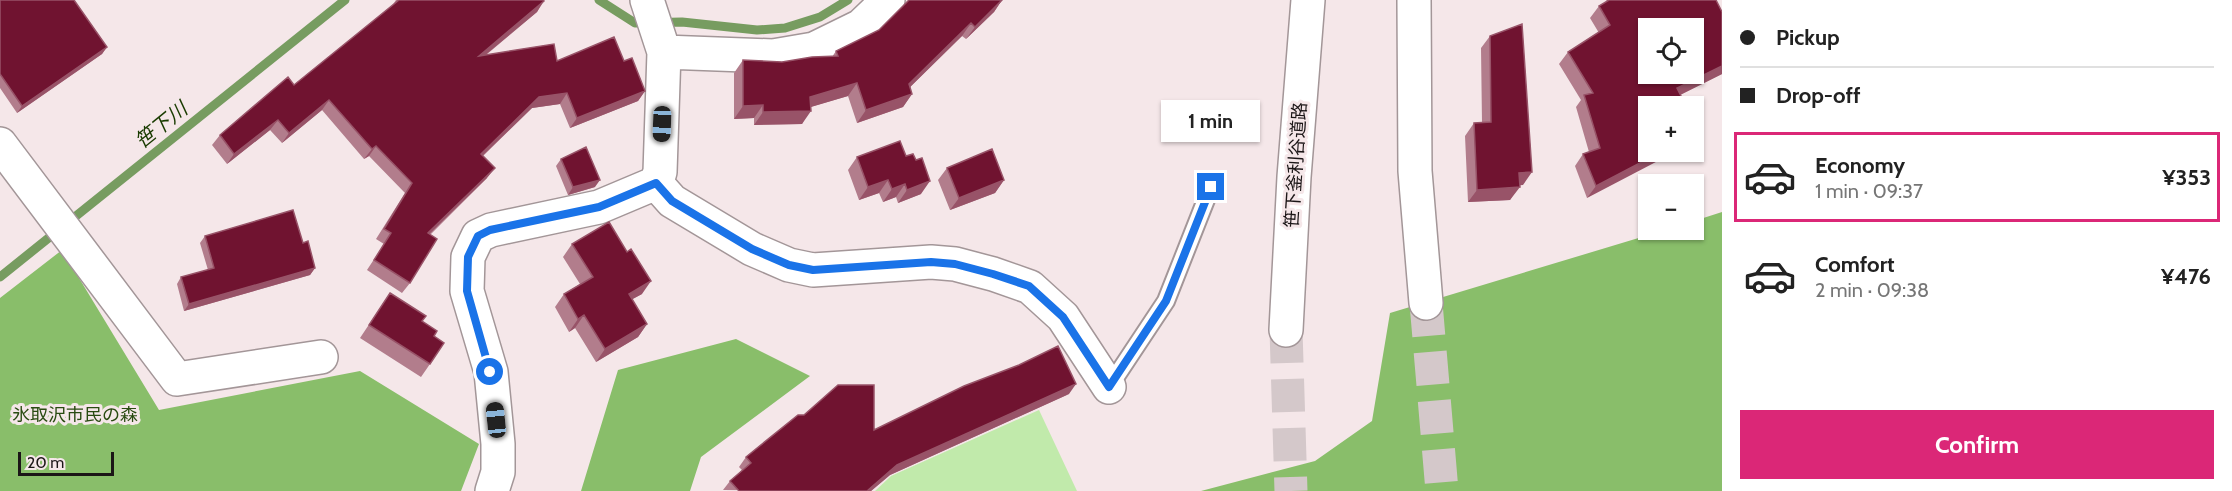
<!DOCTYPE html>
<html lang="en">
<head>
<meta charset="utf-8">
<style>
	body { margin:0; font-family:Cabin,"Noto Sans JP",sans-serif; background:#f6f6f6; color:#222; height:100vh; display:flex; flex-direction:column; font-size:22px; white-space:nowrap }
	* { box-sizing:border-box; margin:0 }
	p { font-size:20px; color:#767676 }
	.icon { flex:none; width:33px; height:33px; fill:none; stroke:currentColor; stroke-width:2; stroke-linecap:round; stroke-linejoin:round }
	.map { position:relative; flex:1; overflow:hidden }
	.panel { display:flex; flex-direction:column; background:#fff; width:510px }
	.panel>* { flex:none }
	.banner { display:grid; align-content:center; height:132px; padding:0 18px; background:#fff }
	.fabs { position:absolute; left:1638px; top:18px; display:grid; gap:12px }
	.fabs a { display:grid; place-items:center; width:66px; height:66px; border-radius:0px; background:#fff; box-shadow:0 2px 4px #0004; font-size:30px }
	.scale { position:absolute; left:18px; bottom:15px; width:96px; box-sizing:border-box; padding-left:6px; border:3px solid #1b1617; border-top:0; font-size:16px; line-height:21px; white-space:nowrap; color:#1b1617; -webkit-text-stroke:4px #f5e7e9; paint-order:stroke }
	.end { position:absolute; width:27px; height:27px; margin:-14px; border:8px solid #1a73e8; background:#fff; box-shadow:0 0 0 3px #fff }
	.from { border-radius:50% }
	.bubble { position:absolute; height:42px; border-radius:0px; background:#fff; box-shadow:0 2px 4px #0004; font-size:20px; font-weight:700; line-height:42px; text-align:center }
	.car { position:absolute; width:18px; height:36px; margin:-18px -9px; border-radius:8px; box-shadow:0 0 4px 2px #0007; background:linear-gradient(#222 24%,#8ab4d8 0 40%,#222 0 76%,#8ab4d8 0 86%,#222 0) }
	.banner b { display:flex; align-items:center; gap:21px; height:57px; font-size:22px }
	.banner b+b { border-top:2px solid #e0e0e0 }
	.banner i { width:15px; height:15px; background:#222 }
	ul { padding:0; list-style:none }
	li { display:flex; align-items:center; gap:18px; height:90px; margin:0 12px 9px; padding:0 6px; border:3px solid transparent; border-radius:0px }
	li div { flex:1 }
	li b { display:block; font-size:22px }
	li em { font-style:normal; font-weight:700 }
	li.current { border-color:#db2777 }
	li>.icon { width:54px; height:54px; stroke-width:1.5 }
	.button { display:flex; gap:12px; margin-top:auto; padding:12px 18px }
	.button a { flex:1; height:69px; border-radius:0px; background:#db2777; color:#fff; font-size:24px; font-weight:700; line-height:69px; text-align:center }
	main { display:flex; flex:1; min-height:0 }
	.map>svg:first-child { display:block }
</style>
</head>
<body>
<main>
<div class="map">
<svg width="1722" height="491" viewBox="0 0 1722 491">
	<rect width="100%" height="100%" fill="#f5e7e9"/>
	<path fill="#c1eaab" d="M1039,410L1077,491H875L891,476Z"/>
	<path fill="#89be6a" d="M1722,212V491H1201L1315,461L1372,421L1390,313L1665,230H1694V221Z
		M62,250L159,410L360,371L479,444L461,491H0V298Z
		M736,339L810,376L701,457L690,491H581L618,370Z"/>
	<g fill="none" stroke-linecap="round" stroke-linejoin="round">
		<path stroke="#779c60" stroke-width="9" d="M599,0L635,23L682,22L757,30L785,28L820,17L848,0
			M0,277L345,0"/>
		<path stroke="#d4c8ca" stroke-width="33" stroke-dasharray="33 16" stroke-linecap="butt" d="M1426,303L1442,491
			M1286,330L1291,491"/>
		<defs>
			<path id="service" d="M1109,387L1166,301L1211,187"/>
			<path id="minor" d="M664,52L773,56L814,49L861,26L888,0
				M0,144L177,379L321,357
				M656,183L672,201L752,249L789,265L813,270L931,262L955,264L993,274L1030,287L1063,317L1109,387
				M492,491L498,472V444L491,372L467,291L468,257L478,236L491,230L599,207L656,183L660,172L664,52L647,0"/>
			<path id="tertiary" d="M1414,0L1415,171L1426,303
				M1286,330L1294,177L1308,0"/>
		</defs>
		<use href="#service" stroke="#a39698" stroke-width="20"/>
		<use href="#minor" stroke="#a39698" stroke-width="36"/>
		<use href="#tertiary" stroke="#a39698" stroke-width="36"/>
		<use href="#service" stroke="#fff" stroke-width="16"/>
		<use href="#minor" stroke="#fff" stroke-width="33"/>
		<use href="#tertiary" stroke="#fff" stroke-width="33"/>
	</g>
	<path fill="#b27d8c" d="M0,0L107,47L102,54L17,113L0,88Z
		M396,0H543L537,12L486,55L557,61H624L645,91L638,101L570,128L560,104L532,108L483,156L487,178L430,235L410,283L402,293L367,270L384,244L376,239L405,193L369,156L364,159L322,110L282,143L270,130L227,164L212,145L220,135L294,85L392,6Z
		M1002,0L994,12L966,39L962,36L910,87L912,94L903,107L857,123L848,96L810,107L802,124L754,125V118L734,119V73L743,60L782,62L832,57L836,51Z
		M1606,0H1716L1722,74L1680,95L1648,152L1587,198L1575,166L1583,154L1589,152L1576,107L1581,100L1559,64L1568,52L1599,33L1590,18L1599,6L1607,1Z
		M1490,36L1523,185H1519L1510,200L1468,202L1465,136L1474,123H1482L1481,48Z
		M857,157L921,194L898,203L896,197L883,202L879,193L859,200L848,170Z
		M561,159L595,187L568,195L556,166Z
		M947,168L1004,180L995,193L950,210L938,180Z
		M205,236L303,243L315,268L310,275L184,311L177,284L181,277L208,270L200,243Z
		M572,244L642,294L632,299L647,324L638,337L596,362L575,328L569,332L555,307L564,294L580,284L563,257Z
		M390,293L422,321L430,364L421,377L360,338Z
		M1069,394L890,475L871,491L723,490L730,481L742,470L739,467L746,457L874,430Z"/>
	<path fill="#985368" d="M1002,0L994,12L966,39L975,27Z
		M544,1L537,12L472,66L479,56Z
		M971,23L962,36L900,97L909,84Z
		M107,47L102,54L17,113L22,106Z
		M1722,66V74L1668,101L1677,88Z
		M857,83L848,96L801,110L810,97Z
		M645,91L638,101L570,128L577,118Z
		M567,93L560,104L532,108L474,164L481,154L539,97Z
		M912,94L903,107L857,123L866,110Z
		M329,100L322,110L282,143L289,133Z
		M763,105L754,118L734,119L743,106Z
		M811,111L802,124L754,125L763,112Z
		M278,120L270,130L227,164L234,154Z
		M1699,131L1694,139V134Z
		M376,146L369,156L364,159L372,149Z
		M1661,152H1675L1587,198L1596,186Z
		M495,168L487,178L420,243L428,233Z
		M1532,172L1523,185L1510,186L1519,173Z
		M600,180L595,187L568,195L573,187Z
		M888,180L879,193L859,200L868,187Z
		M1004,180L995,193L950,210L959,198Z
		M930,181L921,194L898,203L907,190Z
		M905,184L896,197L883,202L892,189Z
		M1520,187L1510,200L1468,202L1477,190Z
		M315,268L310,275L184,311L189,304Z
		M651,281L642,294L620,306L629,294Z
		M584,315L575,328L569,332L578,319Z
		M647,324L638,337L596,362L605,349Z
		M1076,384L1069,394L890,475L871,491H867L897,465Z"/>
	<path fill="#701330" stroke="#985368" stroke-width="1.5" fill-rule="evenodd" d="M0,0H74L107,47L22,106L0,74Z
		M399,0H543L544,1L479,56L554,44L557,61L614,37L624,61L632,58L645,91L577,118L567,93L539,97L481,154L495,168L428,233L437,239L410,283L374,260L391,233L384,229L412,183L376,146L372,149L329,100L289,133L278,120L234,154L220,135L288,77L294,85Z
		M909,0H1002L975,27L971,23L909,84L912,94L866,110L857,83L810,97L811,111L763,112V105L743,106V60L782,62L812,57L838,56L836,51L879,30Z
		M1609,0H1716L1722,12V66L1677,88L1686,106H1648V152H1661L1596,186L1583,154L1600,148L1584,95L1593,93L1568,52L1610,25L1599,6ZM1648,28H1694V74H1648Z
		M1522,24L1532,172L1519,173L1520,187L1477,190L1474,123L1491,122L1490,36Z
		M1694,120L1699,131L1694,134Z
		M900,141L906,156L913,154L916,160L922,158L930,181L907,190L905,184L892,189L888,180L868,187L857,157Z
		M586,147L600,180L573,187L561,159Z
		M992,149L1004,180L959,198L947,168Z
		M293,210L303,243L308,241L315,268L189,304L181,277L214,268L205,236Z
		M609,222L627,252L631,249L651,281L629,294L647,324L605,349L584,315L578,319L564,294L593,277L572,244Z
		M390,293L426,316L422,321L437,331L434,336L444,343L430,364L369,325Z
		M1058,346L1076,384L897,465L867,491H739L730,481L751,463L746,457L798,415H804L838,385H874V430L964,386L1019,365Z"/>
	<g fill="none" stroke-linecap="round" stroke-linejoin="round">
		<path stroke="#1a73e8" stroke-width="8" d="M490,372L467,291L468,257L478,236L490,230L599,207L656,183L672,201L752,249L789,265L813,270L931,262L955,264L993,274L1029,286L1063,317L1109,387L1166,301L1211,187"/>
	</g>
	<g text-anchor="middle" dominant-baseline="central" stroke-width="6" stroke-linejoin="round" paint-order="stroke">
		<g font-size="18" fill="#1b1617" stroke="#f5e7e9">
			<text transform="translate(1296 165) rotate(-86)">笹下釜利谷道路</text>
		</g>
		<g font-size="18" fill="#294b11" stroke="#f5e7e9">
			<text x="75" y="415">氷取沢市民の森</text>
		</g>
		<g font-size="20" font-style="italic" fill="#193b00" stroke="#f5e7e9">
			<text transform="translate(161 125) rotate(-39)">笹下川</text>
		</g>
	</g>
</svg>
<div class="fabs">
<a><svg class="icon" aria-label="locate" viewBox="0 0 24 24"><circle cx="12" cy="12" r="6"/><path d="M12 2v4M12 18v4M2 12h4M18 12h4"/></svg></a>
<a>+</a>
<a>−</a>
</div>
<div class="scale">20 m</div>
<i class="end from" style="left:490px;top:372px"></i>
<i class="end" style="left:1211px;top:187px"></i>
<div class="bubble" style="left:1161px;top:100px;width:99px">1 min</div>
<i class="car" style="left:662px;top:124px;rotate:182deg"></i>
<i class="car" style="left:496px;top:420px;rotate:354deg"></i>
</div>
<section class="panel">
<div class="banner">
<b><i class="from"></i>Pickup</b>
<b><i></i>Drop-off</b>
</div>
<ul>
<li class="current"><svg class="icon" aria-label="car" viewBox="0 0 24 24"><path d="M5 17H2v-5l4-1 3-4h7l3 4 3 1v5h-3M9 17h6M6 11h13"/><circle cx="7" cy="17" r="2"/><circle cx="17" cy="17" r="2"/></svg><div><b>Economy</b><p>1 min · 09:37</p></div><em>¥353</em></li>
<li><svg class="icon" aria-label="car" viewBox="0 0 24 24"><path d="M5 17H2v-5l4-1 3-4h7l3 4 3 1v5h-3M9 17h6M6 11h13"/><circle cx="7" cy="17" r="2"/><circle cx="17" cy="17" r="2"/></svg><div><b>Comfort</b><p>2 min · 09:38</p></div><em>¥476</em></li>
</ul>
<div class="button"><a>Confirm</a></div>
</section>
</main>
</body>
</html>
